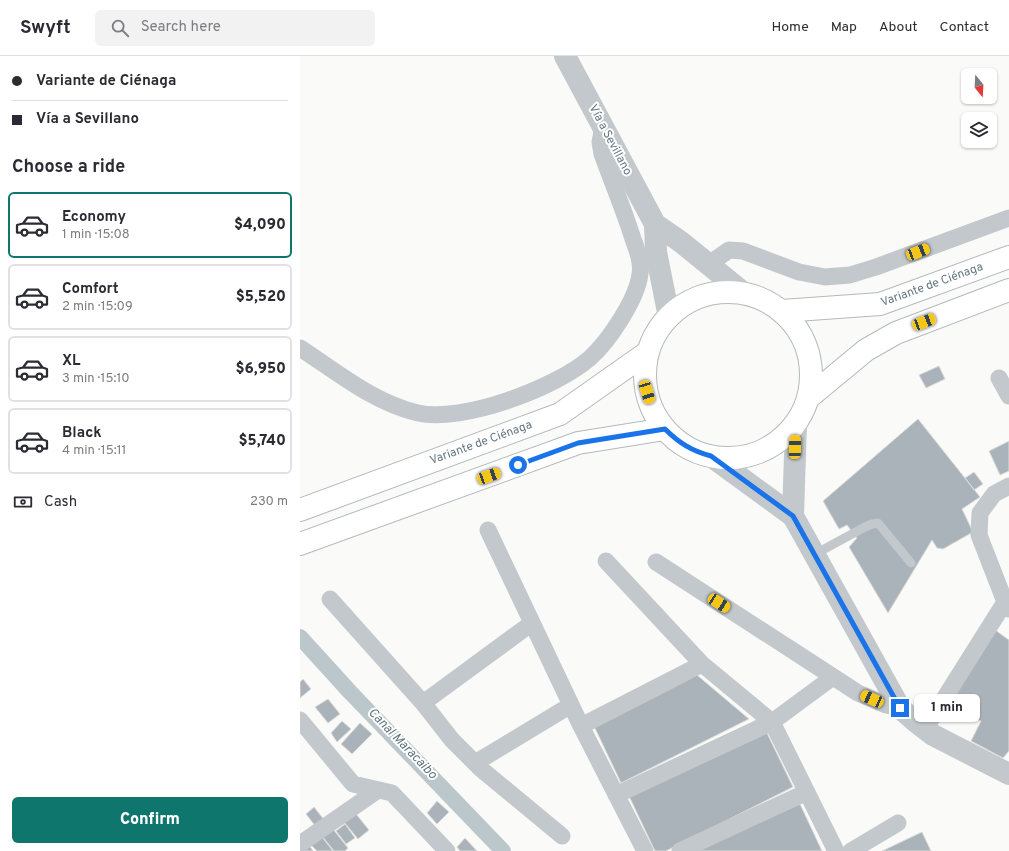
<!DOCTYPE html>
<html lang="en">
<head>
<meta charset="utf-8">
<style>
	body { margin:0; font-family:Overpass,sans-serif; background:#f2f2f3; color:#2b2b33; height:100vh; display:flex; flex-direction:column; font-size:15px; white-space:nowrap }
	* { box-sizing:border-box; margin:0 }
	p { font-size:13px; color:#7c7c81 }
	.icon { flex:none; width:22px; height:22px; fill:none; stroke:currentColor; stroke-width:2; stroke-linecap:round; stroke-linejoin:round }
	.map { position:relative; flex:1; overflow:hidden }
	.drawer { display:flex; flex-direction:column; background:#fff; width:300px }
	.drawer>* { flex:none }
	.top-card { display:grid; align-content:center; height:88px; padding:0 12px; background:#fff }
	.needle { width:26px; rotate:162deg }
	.tools { position:absolute; left:661px; top:12px; display:grid; gap:8px }
	.tools a { display:grid; place-items:center; width:36px; height:36px; border-radius:6px; background:#fff; box-shadow:0 1px 3px #0004; font-size:20px }
	.end { position:absolute; width:18px; height:18px; margin:-9px; border:5px solid #1a73e8; background:#fff; box-shadow:0 0 0 2px #fff }
	.from { border-radius:50% }
	.bubble { position:absolute; height:28px; border-radius:6px; background:#fff; box-shadow:0 1px 3px #0004; font-size:13px; font-weight:800; line-height:28px; text-align:center }
	.car { position:absolute; width:12px; height:24px; margin:-12px -6px; border-radius:5px; box-shadow:0 0 3px 1px #0007; background:linear-gradient(#f5c518 24%,#345 0 40%,#f5c518 0 76%,#345 0 86%,#f5c518 0) }
	.top-card b { display:flex; align-items:center; gap:14px; height:38px; font-size:15px }
	.top-card b+b { border-top:1px solid #e1e1e2 }
	.top-card i { width:10px; height:10px; background:#2b2b33 }
	ul { padding:0; list-style:none }
	li { display:flex; align-items:center; gap:12px; height:66px; margin:0 8px 6px; padding:0 4px; border:2px solid #e1e1e2; border-radius:6px }
	li div { flex:1 }
	li b { display:block; font-size:15px }
	li em { font-style:normal; font-weight:800 }
	li.current { border-color:#0f766e }
	li>.icon { width:36px; height:36px; stroke-width:1.5 }
	h2 { padding:0 12px; font-size:18px; line-height:48px }
	.pay { display:flex; align-items:center; gap:10px; height:44px; padding:0 12px; font-size:15px }
	.pay p { margin-inline-start:auto }
	.button { display:flex; gap:8px; margin-top:auto; padding:8px 12px }
	.button a { flex:1; height:46px; border-radius:6px; background:#0f766e; color:#fff; font-size:16px; font-weight:800; line-height:46px; text-align:center }
	header { display:flex; align-items:center; gap:24px; box-sizing:border-box; height:56px; padding:0 20px; background:#fff; border-bottom:1px solid #e1e1e2 }
	header strong { font-size:19px }
	nav { display:flex; gap:22px; margin-inline-start:auto; font-size:14px }
	.search { width:280px; height:36px; background:#f2f2f3; display:flex; align-items:center; gap:10px; box-sizing:border-box; padding:0 14px; border-radius:6px; color:#7c7c81; font-size:15px }
	main { display:flex; flex:1; min-height:0 }
	.map>svg:first-child { display:block }
</style>
</head>
<body>
<header>
<strong>Swyft</strong>
<div class="search"><svg class="icon" aria-label="search" viewBox="0 0 24 24"><circle cx="10" cy="10" r="6"/><path d="M15 15l6 6"/></svg>Search here</div>
<nav><a>Home</a><a>Map</a><a>About</a><a>Contact</a></nav>
</header>
<main>
<section class="drawer">
<div class="top-card">
<b><i class="from"></i>Variante de Ciénaga</b>
<b><i></i>Vía a Sevillano</b>
</div>
<h2>Choose a ride</h2>
<ul>
<li class="current"><svg class="icon" aria-label="car" viewBox="0 0 24 24"><path d="M5 17H2v-5l4-1 3-4h7l3 4 3 1v5h-3M9 17h6M6 11h13"/><circle cx="7" cy="17" r="2"/><circle cx="17" cy="17" r="2"/></svg><div><b>Economy</b><p>1 min · 15:08</p></div><em>$4,090</em></li>
<li><svg class="icon" aria-label="car" viewBox="0 0 24 24"><path d="M5 17H2v-5l4-1 3-4h7l3 4 3 1v5h-3M9 17h6M6 11h13"/><circle cx="7" cy="17" r="2"/><circle cx="17" cy="17" r="2"/></svg><div><b>Comfort</b><p>2 min · 15:09</p></div><em>$5,520</em></li>
<li><svg class="icon" aria-label="car" viewBox="0 0 24 24"><path d="M5 17H2v-5l4-1 3-4h7l3 4 3 1v5h-3M9 17h6M6 11h13"/><circle cx="7" cy="17" r="2"/><circle cx="17" cy="17" r="2"/></svg><div><b>XL</b><p>3 min · 15:10</p></div><em>$6,950</em></li>
<li><svg class="icon" aria-label="car" viewBox="0 0 24 24"><path d="M5 17H2v-5l4-1 3-4h7l3 4 3 1v5h-3M9 17h6M6 11h13"/><circle cx="7" cy="17" r="2"/><circle cx="17" cy="17" r="2"/></svg><div><b>Black</b><p>4 min · 15:11</p></div><em>$5,740</em></li>
</ul>
<div class="pay"><svg class="icon" aria-label="cash" viewBox="0 0 24 24"><path d="M3 7h18v10H3z"/><circle cx="12" cy="12" r="2"/></svg>Cash<p>230 m</p></div>
<div class="button"><a>Confirm</a></div>
</section>
<div class="map">
<svg width="709" height="795" viewBox="0 0 709 795">
	<rect width="100%" height="100%" fill="#fafaf8"/>
	<g fill="none" stroke-linecap="round" stroke-linejoin="round">
		<path stroke="#bbc7cb" stroke-width="16" d="M0,581L50,636L203,795"/>
	</g>
	<path fill="#aab3b9" stroke="#dcdcda" d="M639,310L645,323L626,332L619,319Z
		M618,363L680,441L662,453L673,476L643,493L637,492L632,484L588,557L549,491L557,482L547,469L539,473L523,445Z
		M709,385V415L700,419L689,395Z
		M674,416L683,428L674,434L665,422Z
		M691,571L709,584V695L703,702L671,685L681,665L664,659L662,646L652,645Z
		M397,619L449,663L321,727L293,668Z
		M3,623L11,633L0,642V626Z
		M28,643L40,658L28,667L15,651Z
		M42,665L51,673L37,686L31,677Z
		M60,667L72,678L52,698L41,688Z
		M467,677L493,731L366,795H355L328,738Z
		M137,745L149,756L137,768L127,757Z
		M500,748L522,795H393Z
		M14,751L25,765L16,771L6,758Z
		M56,758L69,774L58,783L44,766Z
		M45,768L55,782L46,788L36,775Z
		M33,773L48,792L45,795H34L22,780Z
		M622,776L631,795H582Z
		M22,781L33,795H17L11,789Z
		M165,782L177,795H160L157,791Z
		M9,789L13,795H1Z"/>
	<g fill="none" stroke-linecap="round" stroke-linejoin="round">
		<defs>
			<path id="trunk" d="M345 319a83 83 0 1 1 166 0a83 83 0 1 1-166 0Z
				M482,255L580,248L709,201
				M508,342L566,294L596,277L709,234
				M0,454L260,358L348,296
				M0,488L278,387L365,373"/>
		</defs>
		<use href="#trunk" stroke="#b4b9bd" stroke-width="24"/>
		<path stroke="#c3c8cc" stroke-width="9" d="M515,498L565,471L572,468L578,467L611,507"/>
		<path stroke="#c3c8cc" stroke-width="17" d="M409,208L429,194L443,195L499,216L525,221L550,219L576,211L709,162
			M0,292C37,316 74,347 118,357C162,367 256,332 290,302C309,285 337,243 340,218C342,206 337,194 333,183C324,154 312,126 302,98L300,86L303,71
			M699,322L709,340
			M709,430L694,438L680,457L679,479L705,546L709,553
			M188,474L281,670L345,795
			M306,505L402,608L472,666L536,795
			M356,506L558,637L586,649L600,652
			M30,543L123,647L232,567
			M123,647L152,684L181,713L262,780
			M0,664L53,728L92,737L147,795
			M281,670L402,608
			M625,673L705,546
			M175,707L271,649
			M316,739L472,666L533,621
			M0,788L78,734
			M380,795L507,736
			M551,795L598,767"/>
		<path stroke="#c3c8cc" stroke-width="22" d="M265,0L355,168L381,186L445,238
			M355,168L356,196L369,261
			M411,400L493,460L600,652L616,666L633,679L709,718
			M493,460L496,367"/>
		<use href="#trunk" stroke="#fff" stroke-width="22"/>
	</g>
	<g fill="none" stroke-linecap="round" stroke-linejoin="round">
		<path stroke="#1a73e8" stroke-width="5" d="M218,409L278,387L365,373C379,387 392,395 411,400L493,460L600,652"/>
	</g>
	<g text-anchor="middle" dominant-baseline="central" stroke-width="4" stroke-linejoin="round" paint-order="stroke">
		<g font-size="12" fill="#657783" stroke="#fff">
			<text transform="translate(310 84) rotate(62)">Vía a Sevillano</text>
			<text transform="translate(632 229) rotate(-20)">Variante de Ciénaga</text>
			<text transform="translate(181 387) rotate(-20)">Variante de Ciénaga</text>
		</g>
		<g font-size="13" font-style="italic" fill="#60767c" stroke="#fff">
			<text transform="translate(102 688) rotate(46)">Canal Maracaibo</text>
		</g>
	</g>
</svg>
<div class="tools">
<a><svg class="needle" viewBox="-14 -14 28 28"><path d="M0-13l5 13h-10z" fill="#e53935"/><path d="M0 13l5-13h-10z" fill="#7c7c81"/></svg></a>
<a><svg class="icon" aria-label="layers" viewBox="0 0 24 24"><path d="M12 4l9 5-9 5-9-5zM3 14l9 5 9-5"/></svg></a>
</div>
<i class="end from" style="left:218px;top:409px"></i>
<i class="end" style="left:600px;top:652px"></i>
<div class="bubble" style="left:614px;top:638px;width:66px">1 min</div>
<i class="car" style="left:618px;top:196px;rotate:69deg"></i>
<i class="car" style="left:624px;top:266px;rotate:69deg"></i>
<i class="car" style="left:347px;top:336px;rotate:163deg"></i>
<i class="car" style="left:495px;top:391px;rotate:1deg"></i>
<i class="car" style="left:189px;top:420px;rotate:70deg"></i>
<i class="car" style="left:419px;top:547px;rotate:123deg"></i>
<i class="car" style="left:572px;top:643px;rotate:294deg"></i>
</div>
</main>
</body>
</html>
